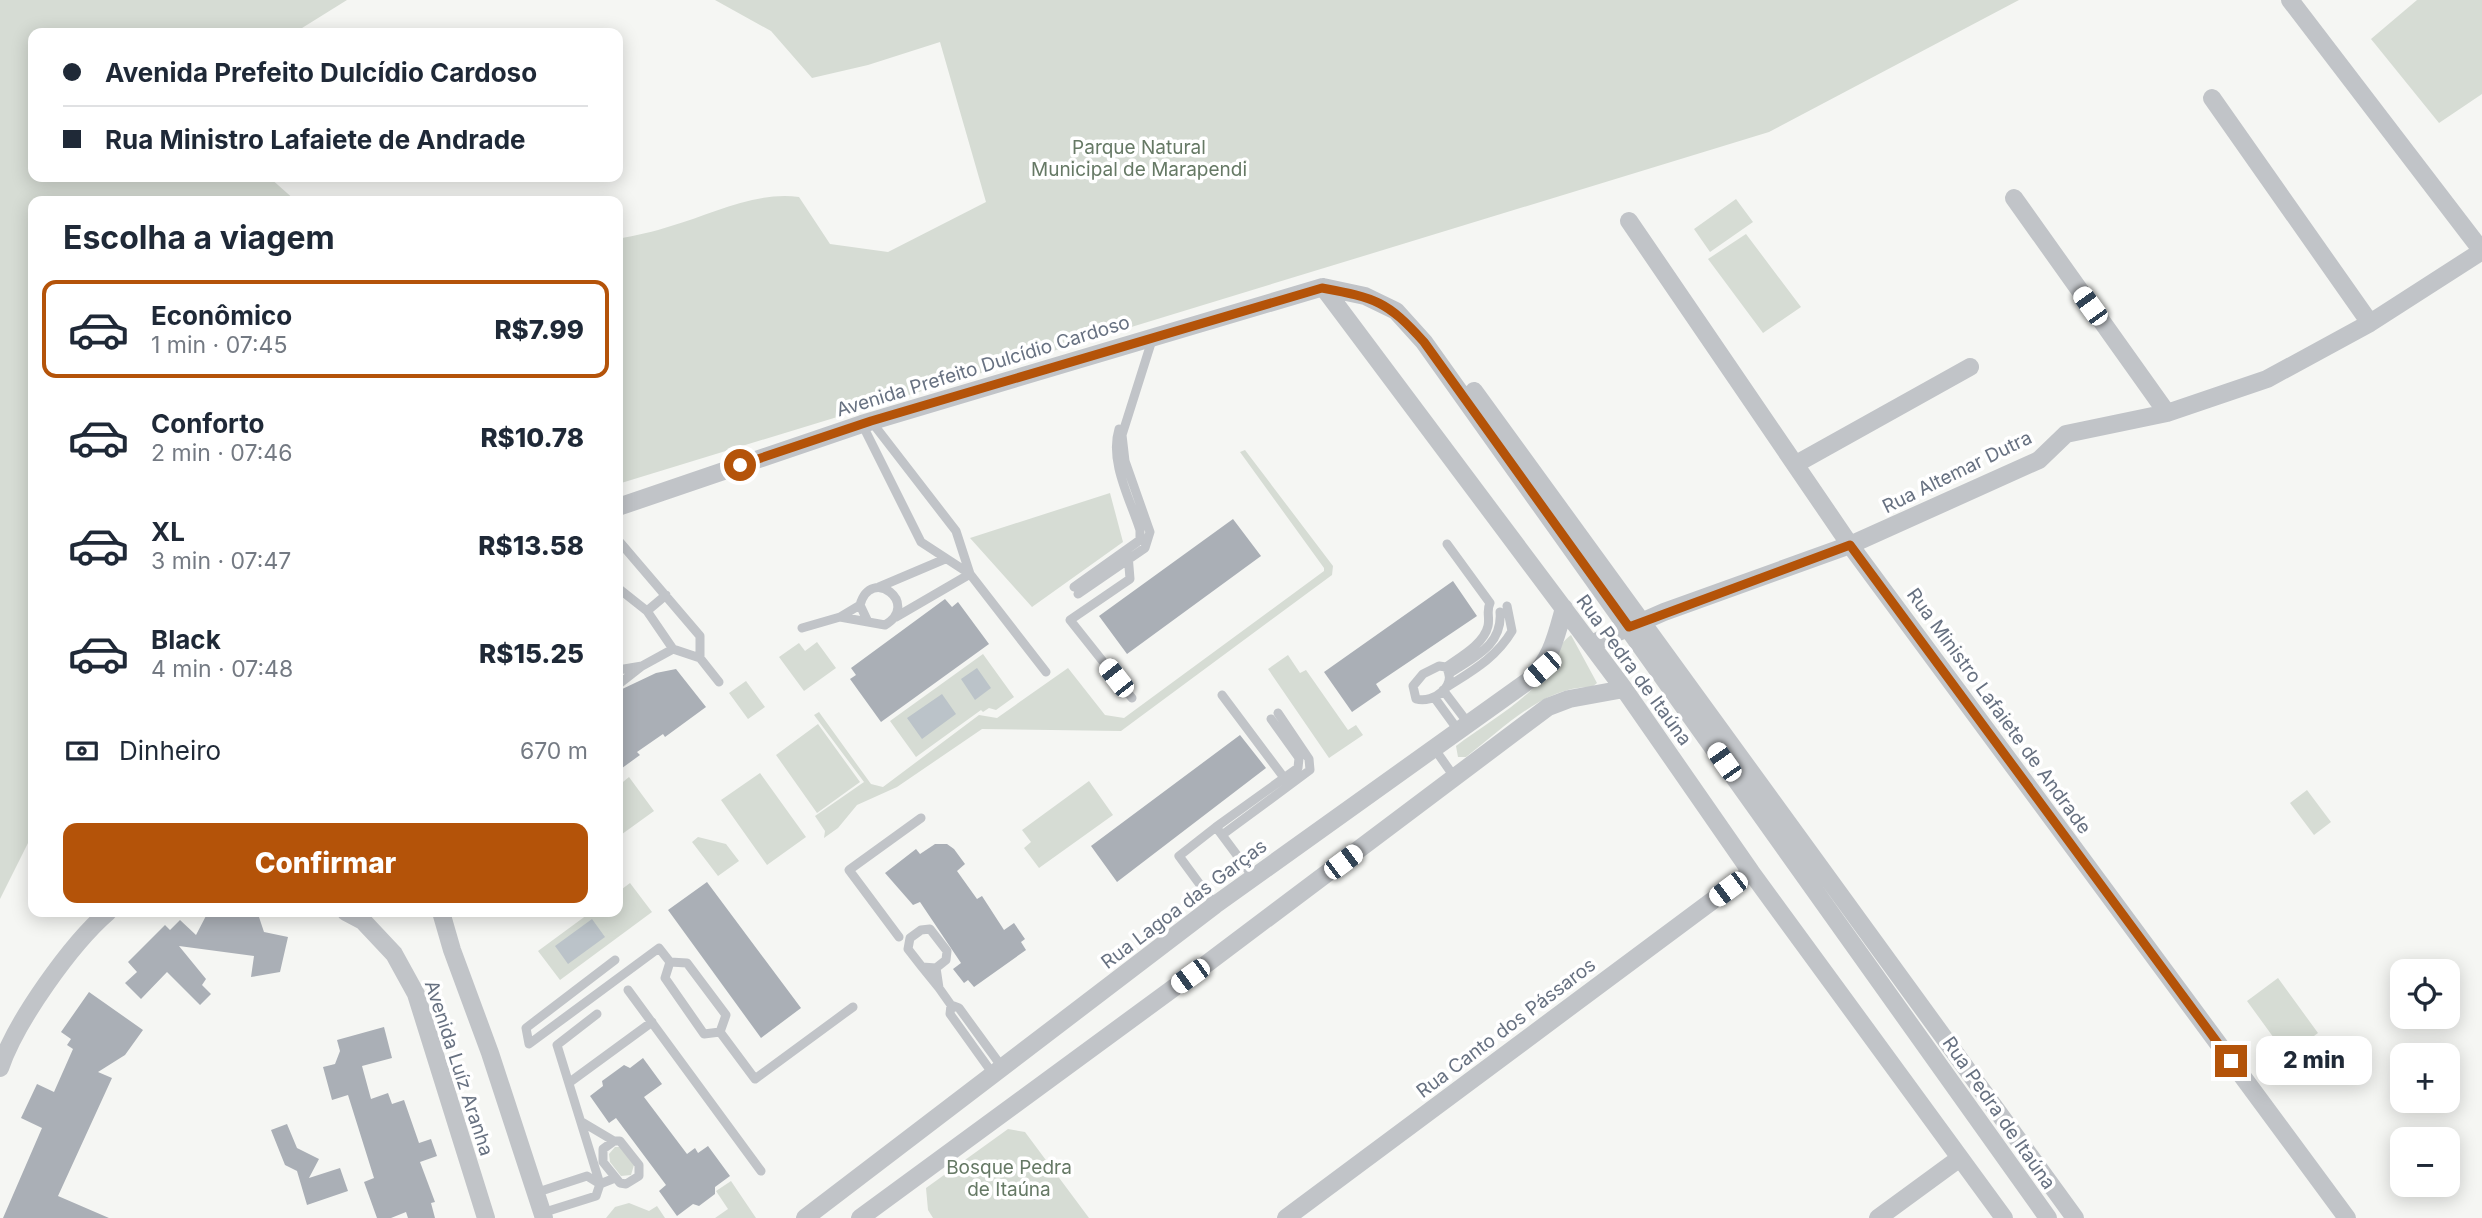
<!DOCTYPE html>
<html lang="pt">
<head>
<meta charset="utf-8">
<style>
	body { margin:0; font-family:Inter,sans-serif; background:#f2f2f3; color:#1f2937; height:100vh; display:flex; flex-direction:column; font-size:26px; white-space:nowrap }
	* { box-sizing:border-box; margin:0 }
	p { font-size:23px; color:#747a83 }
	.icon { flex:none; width:38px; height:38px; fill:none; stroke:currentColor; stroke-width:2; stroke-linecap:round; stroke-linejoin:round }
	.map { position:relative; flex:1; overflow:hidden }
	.details { position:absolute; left:28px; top:196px; width:595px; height:721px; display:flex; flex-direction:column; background:#fff; border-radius:14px; box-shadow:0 4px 18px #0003 }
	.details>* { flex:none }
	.hud { position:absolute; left:28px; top:28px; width:595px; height:154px; border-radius:14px; box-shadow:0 4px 18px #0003; display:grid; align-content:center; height:154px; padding:0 35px; background:#fff }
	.buttons { position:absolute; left:2390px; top:959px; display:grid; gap:14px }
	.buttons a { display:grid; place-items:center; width:70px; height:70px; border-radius:14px; background:#fff; box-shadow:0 4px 18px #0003; font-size:35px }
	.end { position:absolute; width:32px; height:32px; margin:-16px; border:9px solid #b45309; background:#fff; box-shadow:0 0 0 4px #fff }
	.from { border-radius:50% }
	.bubble { position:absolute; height:49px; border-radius:14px; background:#fff; box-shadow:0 4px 18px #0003; font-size:23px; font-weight:800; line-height:49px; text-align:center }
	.car { position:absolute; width:21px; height:42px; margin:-21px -10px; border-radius:9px; box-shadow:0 0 5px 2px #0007; background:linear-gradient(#fff 24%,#345 0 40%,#fff 0 76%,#345 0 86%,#fff 0) }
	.hud b { display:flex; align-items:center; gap:24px; height:66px; font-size:26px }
	.hud b+b { border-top:2px solid #e0e1e3 }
	.hud i { width:18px; height:18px; background:#1f2937 }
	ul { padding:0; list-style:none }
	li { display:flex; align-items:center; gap:21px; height:98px; margin:0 14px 10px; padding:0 21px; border:4px solid transparent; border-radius:14px }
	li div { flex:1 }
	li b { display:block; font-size:26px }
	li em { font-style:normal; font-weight:800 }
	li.selected { border-color:#b45309 }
	li>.icon { width:63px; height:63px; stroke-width:1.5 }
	h2 { padding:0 35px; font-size:32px; line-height:84px }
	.pay { display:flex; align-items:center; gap:18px; height:77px; padding:0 35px; font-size:26px }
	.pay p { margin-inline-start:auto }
	.button { display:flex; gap:14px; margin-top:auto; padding:14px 35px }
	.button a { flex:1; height:80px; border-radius:14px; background:#b45309; color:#fff; font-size:28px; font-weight:800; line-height:80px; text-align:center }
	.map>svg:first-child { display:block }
</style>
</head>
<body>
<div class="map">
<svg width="2482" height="1218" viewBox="0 0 2482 1218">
	<rect width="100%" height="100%" fill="#f5f6f3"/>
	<path fill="#d6dcd4" d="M0,0H347L294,33H33V177H269L296,201H33V833L0,899Z
		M715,0H2019L1769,132L618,484V239C636,235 654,232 671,226C712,214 756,191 799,197L830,244L888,252L986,202L940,42L868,65L812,78L771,31Z
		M2417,0H2482V94L2439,123L2371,39Z
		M1736,199L1753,222L1710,252L1694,229Z
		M1746,234L1801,307L1763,333L1708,259Z
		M1245,450L1333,566L1332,575L1121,731L982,729L897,787L857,805L838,828L824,838L825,831L815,816L864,782L814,715L819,712L871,784L883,787L979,715L997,718L1068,668L1105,715L1124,718L1324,571V568L1240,452Z
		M1110,493L1123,542L1032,607L970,538Z
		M1571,635L1597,683L1592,687C1543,686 1503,729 1466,757H1458L1456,746C1480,728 1517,706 1536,685C1549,671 1557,644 1571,635Z
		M817,642L836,668L804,691L779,657L799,643L805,651Z
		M983,654L1014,697L996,710L989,708L983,712L981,710L916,757L890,721Z
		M1288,655L1300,673L1306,670L1348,730L1356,725L1363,735L1329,758L1268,669Z
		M746,681L765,707L748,719L729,693Z
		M818,724L860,782L817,813L776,755Z
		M760,773L806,837L767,865L721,800Z
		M629,777L654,811L618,837V786Z
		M1089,781L1113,815L1039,868L1024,848L1031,842L1022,830Z
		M2307,790L2331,822L2314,835L2290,803Z
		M698,837L726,844L739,861L718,876L692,842Z
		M630,883L652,912L560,980L538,951L591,912H618V892Z
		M2278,978L2318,1033L2287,1056L2247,1001Z
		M1008,1129L1025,1132L1089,1218H933L928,1210L926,1188Z
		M615,1147H620L634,1165L631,1175L621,1176L610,1162L609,1154Z
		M731,1181L756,1218H715L728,1209L716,1191Z
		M629,1203L649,1211L657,1206L665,1218H606L615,1207Z"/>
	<path fill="#bbc3c9" d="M977,668L991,688L975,700L961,679Z
		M942,694L956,714L922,739L907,718Z
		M592,919L605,937L568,964L555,946Z"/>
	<path fill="#aaafb6" d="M1233,519L1261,556L1127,654L1099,616Z
		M1453,581L1477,616L1376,684L1381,692L1352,712L1324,672Z
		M945,599L952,607L958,602L989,644L881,722L850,679L856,675L851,668Z
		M676,669L706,707L665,737L663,734L637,752L640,755L618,771V691L656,673Z
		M1240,735L1266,768L1117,882L1091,846Z
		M935,844H947L954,849L965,864L957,871L977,899L982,896L1004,930L1014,923L1025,939L1021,942L1026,950L974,987L968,980L964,983L953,969L961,963L920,902L913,905L885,873L916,849L920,854Z
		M707,882L801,1008L761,1038L668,910Z
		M208,912L259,917L264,932L288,937L280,972L251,977L254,956L179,946L206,979L202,985L211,994L200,1005L167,972L141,999L125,983L137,972L128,962L165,925L170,930L180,920L196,935Z
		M89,992L143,1030L125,1055L98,1072L112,1078L58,1196L109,1218H3L42,1128L21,1118L37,1084L54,1092L73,1049L67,1045L71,1039L61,1032Z
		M384,1027L392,1058L362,1066L371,1099L388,1093L392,1104L404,1100L419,1143L431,1139L437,1156L420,1162L435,1202L431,1203L435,1218H408L406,1212L391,1218H377L364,1182L374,1178L348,1095L332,1100L323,1067L335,1064L340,1051L337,1040Z
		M643,1058L662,1084L644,1097L687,1154L695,1148L698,1153L708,1146L730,1176L715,1187V1194L699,1206L693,1204L677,1216L659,1191L666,1185L616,1118L609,1123L590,1096L603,1086L602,1081L624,1065L630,1068Z
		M287,1124L297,1148L319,1159L309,1178L340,1168L348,1191L307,1205L297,1171L285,1165L271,1130Z"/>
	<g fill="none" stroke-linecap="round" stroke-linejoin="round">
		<path stroke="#c1c4c8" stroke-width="9" d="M871,421L956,531L970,574L1046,672
			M862,424L921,542L970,574
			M618,540L700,636V658L673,649L647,611L618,588
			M1128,554L1130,579L1070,620L1132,698
			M879,587L945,559
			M1074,587L1140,540V530C1130,499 1109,461 1119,429
			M1078,594L1145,548L1150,532L1125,461L1122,435L1153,337
			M860,605L840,617L885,625C921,604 871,565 860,605L868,622
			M647,611L666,595
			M896,617L970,574
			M802,628L840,617
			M700,658L719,682
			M642,666L673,649
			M1439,666L1446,667C1458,685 1434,704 1416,699L1413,686L1423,674Z
			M1446,667C1460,657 1484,644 1488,626C1490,617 1486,611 1490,603L1447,544
			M618,670L642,666L619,684
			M1450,673C1474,657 1503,645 1500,612
			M1447,687C1472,671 1496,658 1512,631L1507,606
			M1443,690L1468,723
			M1222,695L1288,783
			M1434,697L1458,730
			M1434,748L1455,778
			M1216,827L1298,768L1299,758L1271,719
			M1222,835L1310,770L1309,759L1278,713
			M1215,905L1179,856L1216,827L1254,878
			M930,929L947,951L946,960L936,968L922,967L908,949L910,938L921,930Z
			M899,937L849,870L921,818
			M615,960L526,1028L529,1044L659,948L670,962
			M670,962L687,963L726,1015L720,1032L704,1034L665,978Z
			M922,967L939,988L936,968
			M939,988L951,1005
			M628,990L761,1171
			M597,1014L557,1045L600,1184L615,1178
			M720,1032L755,1079L853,1007
			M993,1074L950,1014L951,1005L959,1008L1002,1067
			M570,1082L652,1022
			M582,1122L614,1141
			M614,1141H620L639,1165V1176L626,1184L620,1183L603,1162V1149Z
			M535,1193L587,1176L600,1184L596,1196L542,1213"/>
		<path stroke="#c1c4c8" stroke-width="18" d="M2290,0L2482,251
			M2212,98L2370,323
			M2014,198L2167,413
			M1629,221L1850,545L2347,1218
			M1323,287L1624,689L1751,872L2004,1218
			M1474,391L2075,1218
			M1796,464L1970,367
			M618,507L862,424L1323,287L1365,296L1396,311L1424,342L2048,1218
			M1591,644L1664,612L1850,545L2039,460L2066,434L2167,413L2267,379L2370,323L2482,251
			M346,912L363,921L394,954L416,994L486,1218
			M441,912L452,950L490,1053L544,1218
			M0,1068C16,1021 71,944 108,912
			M805,1218L1215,905L1528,681C1551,661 1556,637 1564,608
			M860,1218L1209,962L1548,707L1569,699L1624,689
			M1286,1218L1751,872
			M1878,1218L1960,1158"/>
	</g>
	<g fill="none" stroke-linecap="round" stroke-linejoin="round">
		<path stroke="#b45309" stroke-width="9" d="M740,465L871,421L1322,288C1376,298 1387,301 1424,342L1629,627L1850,545L2231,1061"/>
	</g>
	<g text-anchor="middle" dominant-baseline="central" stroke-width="7" stroke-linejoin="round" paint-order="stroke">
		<g font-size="19" fill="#667965" stroke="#fff">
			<text x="1139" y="147">Parque Natural<tspan x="1139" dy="22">Municipal de Marapendi</tspan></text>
			<text x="1009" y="1167">Bosque Pedra<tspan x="1009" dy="22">de Itaúna</tspan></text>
		</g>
		<g font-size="19" fill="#677181" stroke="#fff">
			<text transform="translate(983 366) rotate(-17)">Avenida Prefeito Dulcídio Cardoso</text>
			<text transform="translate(1957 472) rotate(-26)">Rua Altemar Dutra</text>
			<text transform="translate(1634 670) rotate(54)">Rua Pedra de Itaúna</text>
			<text transform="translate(1999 711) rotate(54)">Rua Ministro Lafaiete de Andrade</text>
			<text transform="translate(1184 904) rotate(-37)">Rua Lagoa das Garças</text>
			<text transform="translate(1506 1028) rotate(-37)">Rua Canto dos Pássaros</text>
			<text transform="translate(459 1068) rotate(72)">Avenida Luíz Aranha</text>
			<text transform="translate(1999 1113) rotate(55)">Rua Pedra de Itaúna</text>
		</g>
	</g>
</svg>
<div class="buttons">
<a><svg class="icon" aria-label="locate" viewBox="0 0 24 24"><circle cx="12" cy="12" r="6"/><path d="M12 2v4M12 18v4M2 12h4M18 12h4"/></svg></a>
<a>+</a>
<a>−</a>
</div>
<i class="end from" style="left:740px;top:465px"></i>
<i class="end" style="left:2231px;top:1061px"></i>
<div class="bubble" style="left:2256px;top:1036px;width:116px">2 min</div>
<i class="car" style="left:2090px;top:306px;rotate:324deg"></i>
<i class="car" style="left:1542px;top:669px;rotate:229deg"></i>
<i class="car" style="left:1116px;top:678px;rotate:322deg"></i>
<i class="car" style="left:1724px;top:762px;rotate:325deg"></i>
<i class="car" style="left:1343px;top:862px;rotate:53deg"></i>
<i class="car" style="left:1728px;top:889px;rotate:233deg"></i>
<i class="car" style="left:1190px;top:976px;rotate:234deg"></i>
<div class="hud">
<b><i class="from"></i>Avenida Prefeito Dulcídio Cardoso</b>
<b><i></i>Rua Ministro Lafaiete de Andrade</b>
</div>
<section class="details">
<h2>Escolha a viagem</h2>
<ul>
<li class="selected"><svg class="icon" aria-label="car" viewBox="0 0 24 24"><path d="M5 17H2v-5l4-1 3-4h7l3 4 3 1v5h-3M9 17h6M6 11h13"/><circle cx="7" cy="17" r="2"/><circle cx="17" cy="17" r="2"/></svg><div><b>Econômico</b><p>1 min · 07:45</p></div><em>R$7.99</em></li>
<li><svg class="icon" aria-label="car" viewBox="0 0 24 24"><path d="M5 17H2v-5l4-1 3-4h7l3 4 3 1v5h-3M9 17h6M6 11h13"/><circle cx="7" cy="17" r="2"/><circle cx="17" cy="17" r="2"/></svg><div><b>Conforto</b><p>2 min · 07:46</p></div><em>R$10.78</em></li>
<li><svg class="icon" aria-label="car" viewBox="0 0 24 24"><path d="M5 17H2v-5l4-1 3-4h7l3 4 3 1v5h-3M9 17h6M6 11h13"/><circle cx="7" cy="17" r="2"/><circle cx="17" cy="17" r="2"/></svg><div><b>XL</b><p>3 min · 07:47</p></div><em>R$13.58</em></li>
<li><svg class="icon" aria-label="car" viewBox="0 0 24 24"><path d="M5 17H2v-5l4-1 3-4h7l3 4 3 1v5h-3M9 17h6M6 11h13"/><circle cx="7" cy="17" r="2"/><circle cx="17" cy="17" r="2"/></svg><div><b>Black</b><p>4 min · 07:48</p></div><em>R$15.25</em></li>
</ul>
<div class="pay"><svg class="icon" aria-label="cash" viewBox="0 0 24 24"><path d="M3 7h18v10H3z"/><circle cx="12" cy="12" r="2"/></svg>Dinheiro<p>670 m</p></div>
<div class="button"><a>Confirmar</a></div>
</section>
</div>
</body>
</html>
